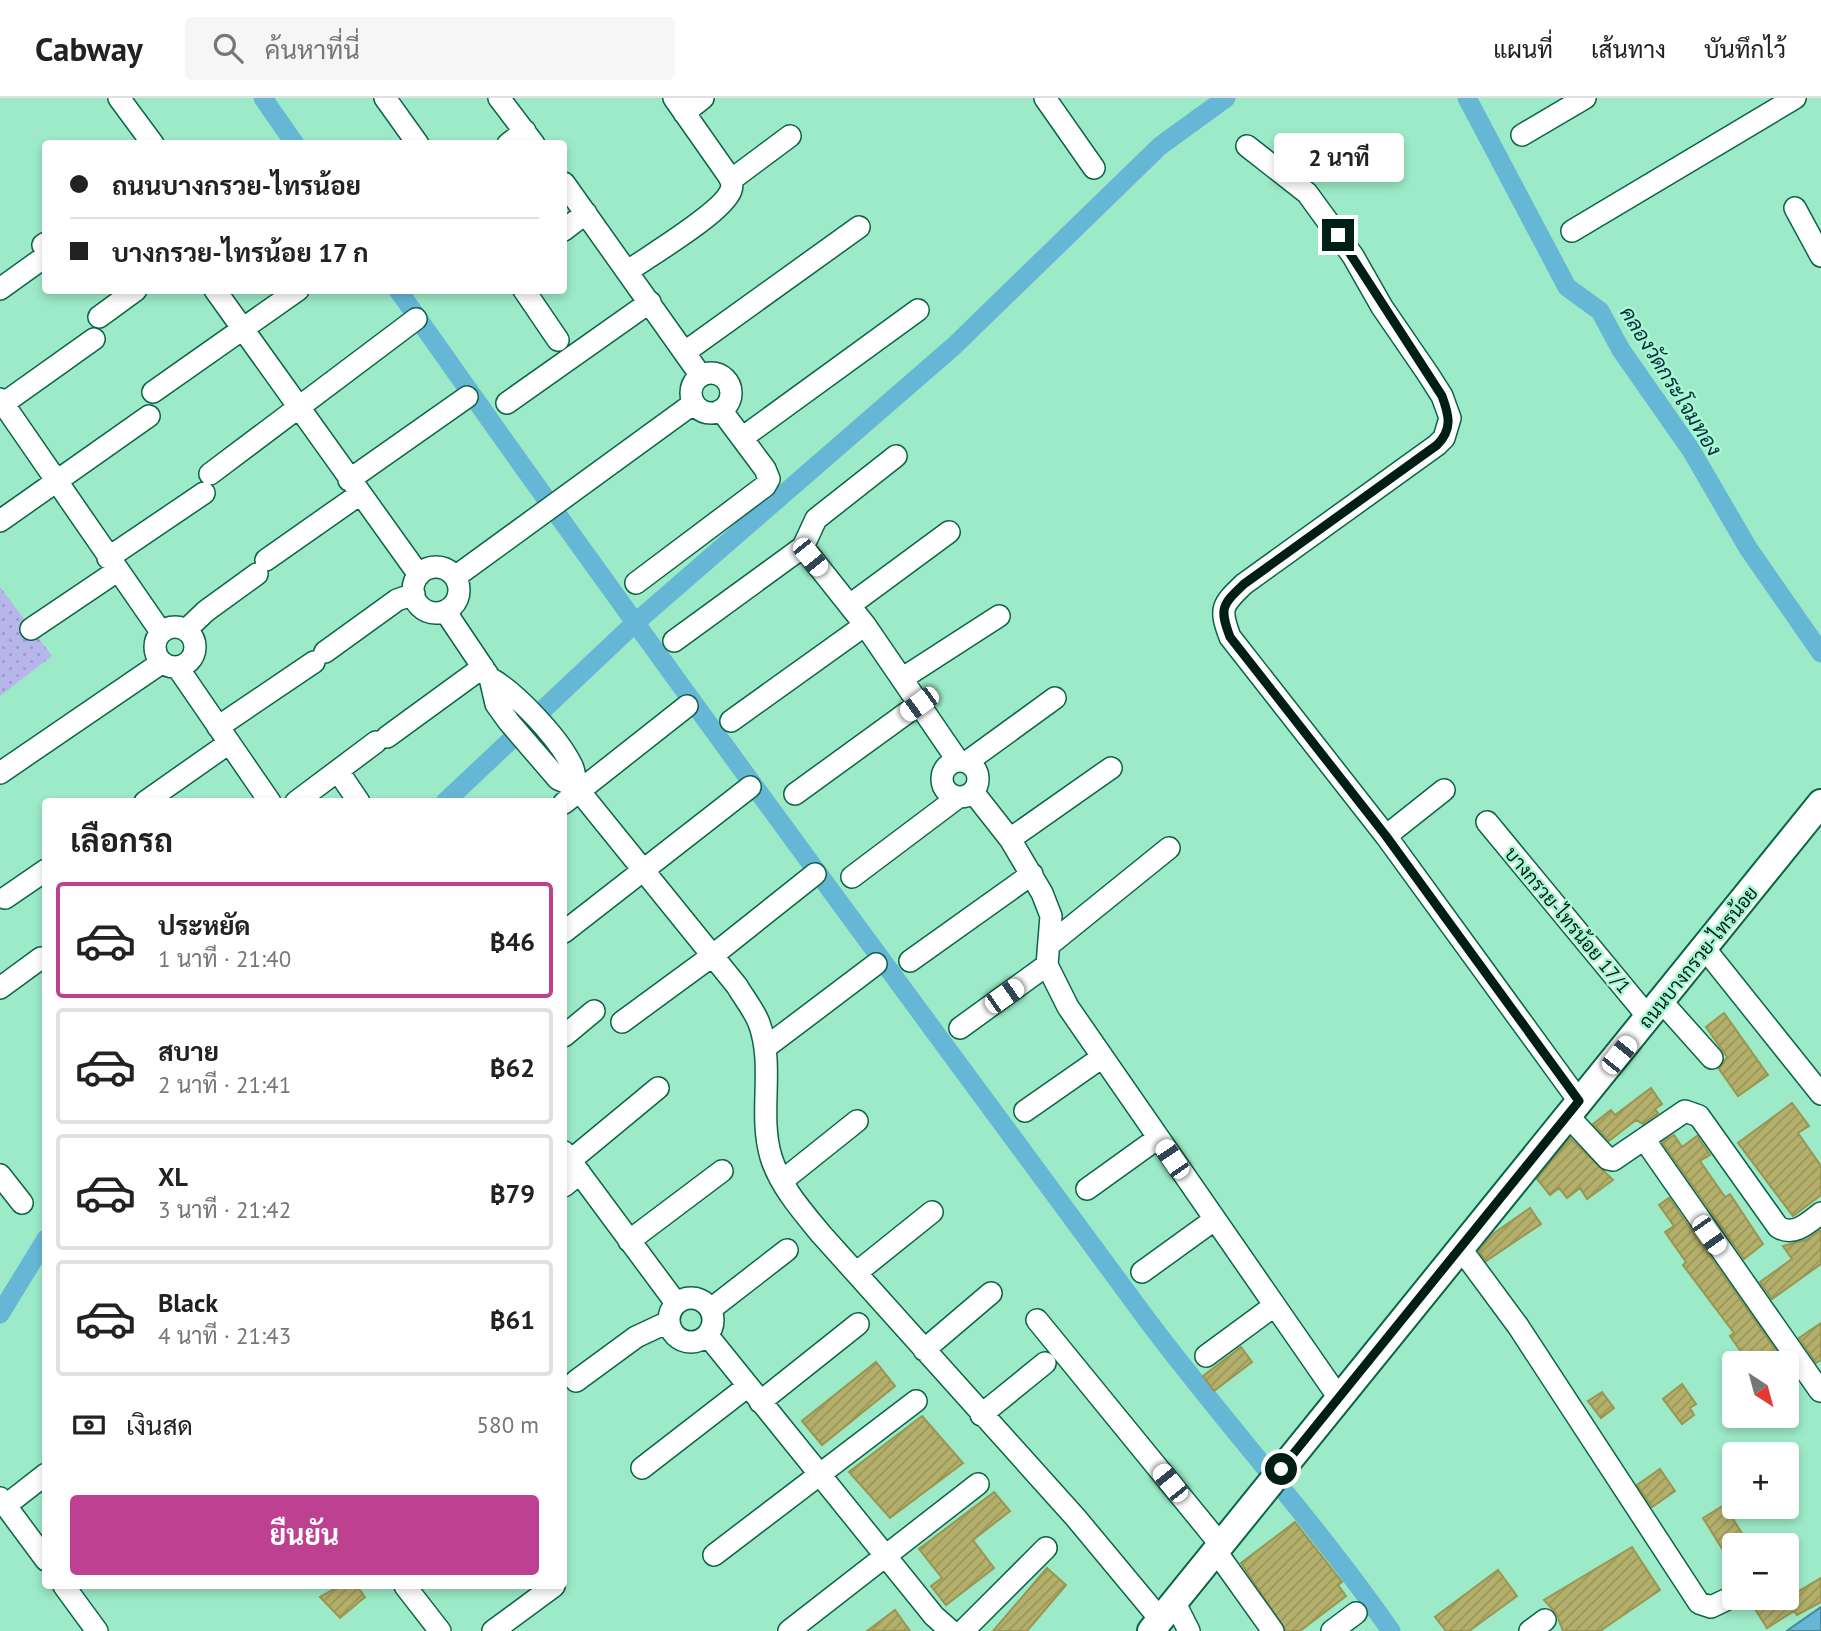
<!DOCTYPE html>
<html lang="th">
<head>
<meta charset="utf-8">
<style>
	body { margin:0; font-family:"PT Sans",Sarabun,sans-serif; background:#f6f6f6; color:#222; height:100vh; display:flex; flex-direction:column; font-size:26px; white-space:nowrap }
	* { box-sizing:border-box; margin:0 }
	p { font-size:23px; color:#767676 }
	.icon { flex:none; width:38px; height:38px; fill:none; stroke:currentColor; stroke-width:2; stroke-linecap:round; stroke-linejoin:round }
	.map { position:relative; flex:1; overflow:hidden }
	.drawer { position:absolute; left:42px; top:700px; width:525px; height:791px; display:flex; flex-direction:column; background:#fff; border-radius:7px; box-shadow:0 4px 10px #0003 }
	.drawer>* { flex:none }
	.guide { position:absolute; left:42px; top:42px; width:525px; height:154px; border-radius:7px; box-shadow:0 4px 10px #0003; display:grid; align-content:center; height:154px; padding:0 28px; background:#fff }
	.needle { width:46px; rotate:144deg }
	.controls { position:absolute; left:1722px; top:1253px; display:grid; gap:14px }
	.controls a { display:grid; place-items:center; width:77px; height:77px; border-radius:7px; background:#fff; box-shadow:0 4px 10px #0003; font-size:35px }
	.end { position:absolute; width:32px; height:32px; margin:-16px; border:9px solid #001f14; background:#fff; box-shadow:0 0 0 4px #fff }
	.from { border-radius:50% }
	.bubble { position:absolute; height:49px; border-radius:7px; background:#fff; box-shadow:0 4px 10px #0003; font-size:23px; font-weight:700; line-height:49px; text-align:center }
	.car { position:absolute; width:21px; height:42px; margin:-21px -10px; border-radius:9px; box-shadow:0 0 5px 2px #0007; background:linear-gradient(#fff 24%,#345 0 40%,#fff 0 76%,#345 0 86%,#fff 0) }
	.guide b { display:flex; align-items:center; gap:24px; height:66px; font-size:26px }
	.guide b+b { border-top:2px solid #e0e0e0 }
	.guide i { width:18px; height:18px; background:#222 }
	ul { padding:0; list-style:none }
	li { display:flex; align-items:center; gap:21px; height:116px; margin:0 14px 10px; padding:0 14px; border:4px solid #e0e0e0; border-radius:7px }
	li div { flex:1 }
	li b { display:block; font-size:26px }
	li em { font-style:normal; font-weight:700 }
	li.on { border-color:#bd4190 }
	li>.icon { width:63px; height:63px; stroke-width:1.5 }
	h2 { padding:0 28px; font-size:32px; line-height:84px }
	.pay { display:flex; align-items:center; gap:18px; height:77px; padding:0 28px; font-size:26px }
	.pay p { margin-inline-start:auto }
	.cta { display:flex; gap:14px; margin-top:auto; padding:14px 28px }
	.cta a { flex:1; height:80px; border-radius:7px; background:#bd4190; color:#fff; font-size:28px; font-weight:700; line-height:80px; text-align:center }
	header { display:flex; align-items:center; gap:42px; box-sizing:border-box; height:98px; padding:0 35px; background:#fff; border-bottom:2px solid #e0e0e0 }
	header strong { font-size:33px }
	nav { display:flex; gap:38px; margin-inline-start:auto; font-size:24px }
	.search { width:490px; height:63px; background:#f6f6f6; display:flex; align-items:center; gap:18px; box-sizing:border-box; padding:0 24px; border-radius:7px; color:#767676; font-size:26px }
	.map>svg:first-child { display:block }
</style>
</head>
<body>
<header>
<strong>Cabway</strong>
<div class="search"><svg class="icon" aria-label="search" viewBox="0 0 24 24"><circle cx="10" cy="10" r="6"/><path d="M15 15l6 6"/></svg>ค้นหาที่นี่</div>
<nav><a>แผนที่</a><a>เส้นทาง</a><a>บันทึกไว้</a></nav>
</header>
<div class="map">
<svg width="1821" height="1533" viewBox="0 0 1821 1533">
	<defs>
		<pattern id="park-dots" width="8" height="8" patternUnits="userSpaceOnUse" patternTransform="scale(1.75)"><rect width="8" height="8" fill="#b6b6eb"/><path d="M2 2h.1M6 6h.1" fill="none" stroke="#9b9cc9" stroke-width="1.8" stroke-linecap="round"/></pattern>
		<pattern id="building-hatch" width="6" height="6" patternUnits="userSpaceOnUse" patternTransform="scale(1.75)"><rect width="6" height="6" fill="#b4af6a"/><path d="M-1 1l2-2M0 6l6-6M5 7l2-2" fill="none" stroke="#99965b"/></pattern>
	</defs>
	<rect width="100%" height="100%" fill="#9ceac7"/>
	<path fill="url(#park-dots)" d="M0,489L52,558L0,598Z"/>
	<path fill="#66b7d6" stroke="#47899c" stroke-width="2" d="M1821,1509V1533H1787L1788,1532Z"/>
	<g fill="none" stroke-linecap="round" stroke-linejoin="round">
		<path stroke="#66b7d6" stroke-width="19" d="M263,0L295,46
			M1467,0L1567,189L1600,213L1621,252L1691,352L1748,450L1821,555
			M398,192C642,540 896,881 1148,1223C1227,1328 1316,1425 1391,1533
			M445,704L635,525L954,248L1160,48L1226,0
			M0,1216L46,1141"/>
	</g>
	<path fill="url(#building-hatch)" stroke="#9a9550" stroke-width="2" d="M1724,915L1768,977L1738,998L1719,971L1727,959L1706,929Z
		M1651,990L1662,1006L1655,1011L1658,1015L1643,1026L1636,1022L1609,1043L1593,1026L1611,1012L1615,1017Z
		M1792,1005L1809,1028L1798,1035L1821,1068V1097L1793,1118L1738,1045Z
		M1674,1037L1682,1049L1697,1038L1710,1057L1700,1063L1725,1099L1730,1096L1763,1146L1744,1161L1662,1044Z
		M1570,1040L1613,1082L1587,1101L1580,1090L1567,1100L1559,1090L1550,1097L1537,1081Z
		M1669,1100L1785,1265H1749L1730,1238L1734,1235L1683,1167L1686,1164L1665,1134L1674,1128L1659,1107Z
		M1530,1110L1541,1126L1486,1163L1479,1153L1493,1136Z
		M1821,1132V1166L1772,1201L1760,1184L1792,1161L1783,1148L1806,1142Z
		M1821,1225V1262L1816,1265L1799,1240Z
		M1241,1249L1252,1264L1214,1293L1203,1278Z
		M876,1264L895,1288L822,1347L802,1323Z
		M1682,1286L1696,1306L1690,1310L1694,1317L1682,1326L1663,1301Z
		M1602,1294L1614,1310L1601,1320L1588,1303Z
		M922,1318L963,1365L890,1420L849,1374Z
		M1660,1371L1675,1393L1652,1409L1637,1387Z
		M994,1394L1010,1413L973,1442L994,1470L946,1507L931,1488L942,1480L919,1451Z
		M1724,1407L1747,1443L1734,1447V1452L1726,1457L1703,1420Z
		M1295,1424L1342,1484L1338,1487L1346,1498L1300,1533H1286L1241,1465Z
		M1632,1449L1660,1492L1600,1533H1563L1556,1515L1544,1502Z
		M1047,1470L1066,1487L1027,1533H993Z
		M1498,1472L1517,1498L1469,1533H1446L1435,1519Z
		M1821,1480V1504L1797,1517L1794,1513L1767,1530L1748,1500H1787Z
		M339,1488H357L365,1499L340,1520L320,1499Z
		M895,1512L910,1533H867Z"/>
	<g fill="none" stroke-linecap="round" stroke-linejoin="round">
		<defs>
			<path id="minor" d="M119,0L153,46
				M385,0L418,46
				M499,0L534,46
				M1045,0L1094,70
				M684,15L703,0
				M1522,37L1585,0
				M508,46L525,33
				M1247,48L1307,95L1353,158L1382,209L1428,276L1442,298L1450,320L1444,340L1437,347L1244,486C1222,507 1219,510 1230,539L1386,738L1579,1003
				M731,82L790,38
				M564,85L701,278
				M1795,110L1821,158
				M564,132L586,115
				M1572,133L1795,0
				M43,147L46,145
				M628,173C649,158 724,114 731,92C733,86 731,82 728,77L674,0
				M0,191L39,163
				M215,192L419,477
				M524,192L558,242
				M99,219L136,192
				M685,254L859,129
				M691 295a20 20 0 1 1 40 0a20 20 0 1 1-40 0Z
				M153,294L298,192
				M0,301L161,534
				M507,305L650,204
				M0,308L94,241
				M742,340L918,212
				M896,358L816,421L803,449L865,527L958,663
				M210,376L416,221
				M349,382L467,299
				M0,423L149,318
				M108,460L204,395
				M266,462L360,396
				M413 492a23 23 0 1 1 46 0a23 23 0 1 1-46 0Z
				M455,479L694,305
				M636,485L765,388L769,381L765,371L721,312
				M850,507L949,434
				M445,513L490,580L496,606L509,624L558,681L576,689L737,888C744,900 754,912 759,925C775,968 758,1015 771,1059C780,1088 802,1113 821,1136L1076,1420L1160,1521
				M155 549a20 20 0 1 1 40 0a20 20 0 1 1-40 0Z
				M31,531L117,473
				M186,532L206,513L257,476
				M674,543L803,449
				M325,554L397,502L414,496
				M178,570L270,704
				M490,580C516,595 559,640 572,668C575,673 575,682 576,689
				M903,580L999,518
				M731,623L865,527
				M218,629L314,564
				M387,639L483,569
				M942 681a18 18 0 1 1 36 0a18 18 0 1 1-36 0Z
				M967,664L1055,600
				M338,673L359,704
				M0,675L161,565
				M973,694L1010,741L1042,795L1051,818L1047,867L1068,909L1339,1300
				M795,696L919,606
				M145,704L229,645
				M296,704L376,644
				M564,705L687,608
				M1487,724L1649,920
				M1386,738L1444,692
				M1010,741L1111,670
				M852,779L957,700
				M5,800L46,772
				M564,834L750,689
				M1049,847L1169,750
				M1705,851L1821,996
				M910,863L1032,776
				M0,890L41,860
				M1662,904L1712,960
				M622,924L712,858L815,776
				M960,930L1047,867
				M564,938L594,913
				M765,950L876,866
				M1025,1013L1101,960
				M1568,1018L1608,1061L1613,1062L1685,1013L1699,1018L1778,1129C1794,1139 1808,1125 1821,1115
				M1644,1041L1820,1293
				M564,1054L676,1205
				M571,1062L658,990
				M0,1077L22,1105
				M782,1083L857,1023
				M564,1088L580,1075
				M1087,1091L1158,1040
				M629,1143L722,1073
				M1461,1151L1518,1228L1699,1505L1711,1509L1734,1498
				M1142,1174L1214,1122
				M856,1175L932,1114
				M669 1222a22 22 0 1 1 44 0a22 22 0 1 1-44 0Z
				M711,1211L787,1152
				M1037,1222L1220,1446
				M708,1238L934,1518L951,1533
				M924,1252L991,1195
				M1206,1258L1274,1208
				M576,1283L636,1239L668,1224
				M760,1304L858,1226
				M981,1317L1045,1265
				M642,1370L748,1288
				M0,1400L46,1462
				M5,1408L46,1376
				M1215,1452L1273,1533
				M714,1457L916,1303
				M64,1488L97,1533
				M405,1488L440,1533
				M1174,1503L1189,1533
				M493,1533L554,1488
				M789,1533L978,1386
				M963,1533L1046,1450
				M1332,1533L1356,1515
				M1530,1533L1545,1522"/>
			<path id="major" d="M1151,1533L1821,705"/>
		</defs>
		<use href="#minor" stroke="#0b6447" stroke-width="24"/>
		<use href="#major" stroke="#0b6447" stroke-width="30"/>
		<use href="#minor" stroke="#fff" stroke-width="21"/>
		<use href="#major" stroke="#fff" stroke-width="26"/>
	</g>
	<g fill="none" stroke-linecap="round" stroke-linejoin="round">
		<path stroke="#001f14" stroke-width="9" d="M1281,1371L1579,1003L1386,738L1230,539C1219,510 1222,507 1244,486L1437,347C1453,331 1449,317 1442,298L1338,137"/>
	</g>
	<g text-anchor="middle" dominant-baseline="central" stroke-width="5" stroke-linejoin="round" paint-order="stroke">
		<g font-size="19" fill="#001f14" stroke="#a9f7d4">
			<text transform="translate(1568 822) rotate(50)">บางกรวย-ไทรน้อย 17/1</text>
			<text transform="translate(1698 859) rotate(-51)">ถนนบางกรวย-ไทรน้อย</text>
		</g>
		<g font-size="21" font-style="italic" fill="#072f3c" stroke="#a9f7d4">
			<text transform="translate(1671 283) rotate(58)">คลองวัดกระโจมทอง</text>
		</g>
	</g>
</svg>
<div class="controls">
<a><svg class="needle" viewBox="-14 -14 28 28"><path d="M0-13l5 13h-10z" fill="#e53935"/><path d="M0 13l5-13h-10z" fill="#767676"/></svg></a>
<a>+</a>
<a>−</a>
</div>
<i class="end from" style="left:1281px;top:1371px"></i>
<i class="end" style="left:1338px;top:137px"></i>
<div class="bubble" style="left:1274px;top:35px;width:130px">2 นาที</div>
<i class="car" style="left:810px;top:459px;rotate:141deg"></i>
<i class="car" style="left:919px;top:606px;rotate:234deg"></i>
<i class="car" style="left:1004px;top:898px;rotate:55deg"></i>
<i class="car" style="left:1619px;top:957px;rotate:39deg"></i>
<i class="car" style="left:1172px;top:1061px;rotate:326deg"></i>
<i class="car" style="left:1709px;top:1137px;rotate:145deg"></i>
<i class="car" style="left:1170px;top:1385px;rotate:321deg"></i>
<div class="guide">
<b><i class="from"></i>ถนนบางกรวย-ไทรน้อย</b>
<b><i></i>บางกรวย-ไทรน้อย 17 ก</b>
</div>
<section class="drawer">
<h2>เลือกรถ</h2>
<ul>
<li class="on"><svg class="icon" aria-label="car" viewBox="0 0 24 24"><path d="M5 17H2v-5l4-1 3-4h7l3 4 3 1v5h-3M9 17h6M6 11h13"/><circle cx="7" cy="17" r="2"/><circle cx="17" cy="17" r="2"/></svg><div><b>ประหยัด</b><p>1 นาที · 21:40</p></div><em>฿46</em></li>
<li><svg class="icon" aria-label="car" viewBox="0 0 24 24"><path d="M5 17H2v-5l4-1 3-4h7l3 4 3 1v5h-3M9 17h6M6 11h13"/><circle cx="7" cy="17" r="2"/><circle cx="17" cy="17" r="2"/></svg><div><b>สบาย</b><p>2 นาที · 21:41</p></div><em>฿62</em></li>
<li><svg class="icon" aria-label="car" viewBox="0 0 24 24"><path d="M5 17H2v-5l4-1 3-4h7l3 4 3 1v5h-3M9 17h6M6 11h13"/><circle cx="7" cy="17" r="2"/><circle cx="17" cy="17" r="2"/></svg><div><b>XL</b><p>3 นาที · 21:42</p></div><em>฿79</em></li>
<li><svg class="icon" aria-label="car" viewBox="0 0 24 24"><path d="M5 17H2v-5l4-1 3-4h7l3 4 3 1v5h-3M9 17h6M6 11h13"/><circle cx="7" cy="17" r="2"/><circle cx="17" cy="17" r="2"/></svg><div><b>Black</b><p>4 นาที · 21:43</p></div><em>฿61</em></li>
</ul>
<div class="pay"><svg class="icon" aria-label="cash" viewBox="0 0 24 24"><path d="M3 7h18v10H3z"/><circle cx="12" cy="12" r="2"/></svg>เงินสด<p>580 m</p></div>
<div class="cta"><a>ยืนยัน</a></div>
</section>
</div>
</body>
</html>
